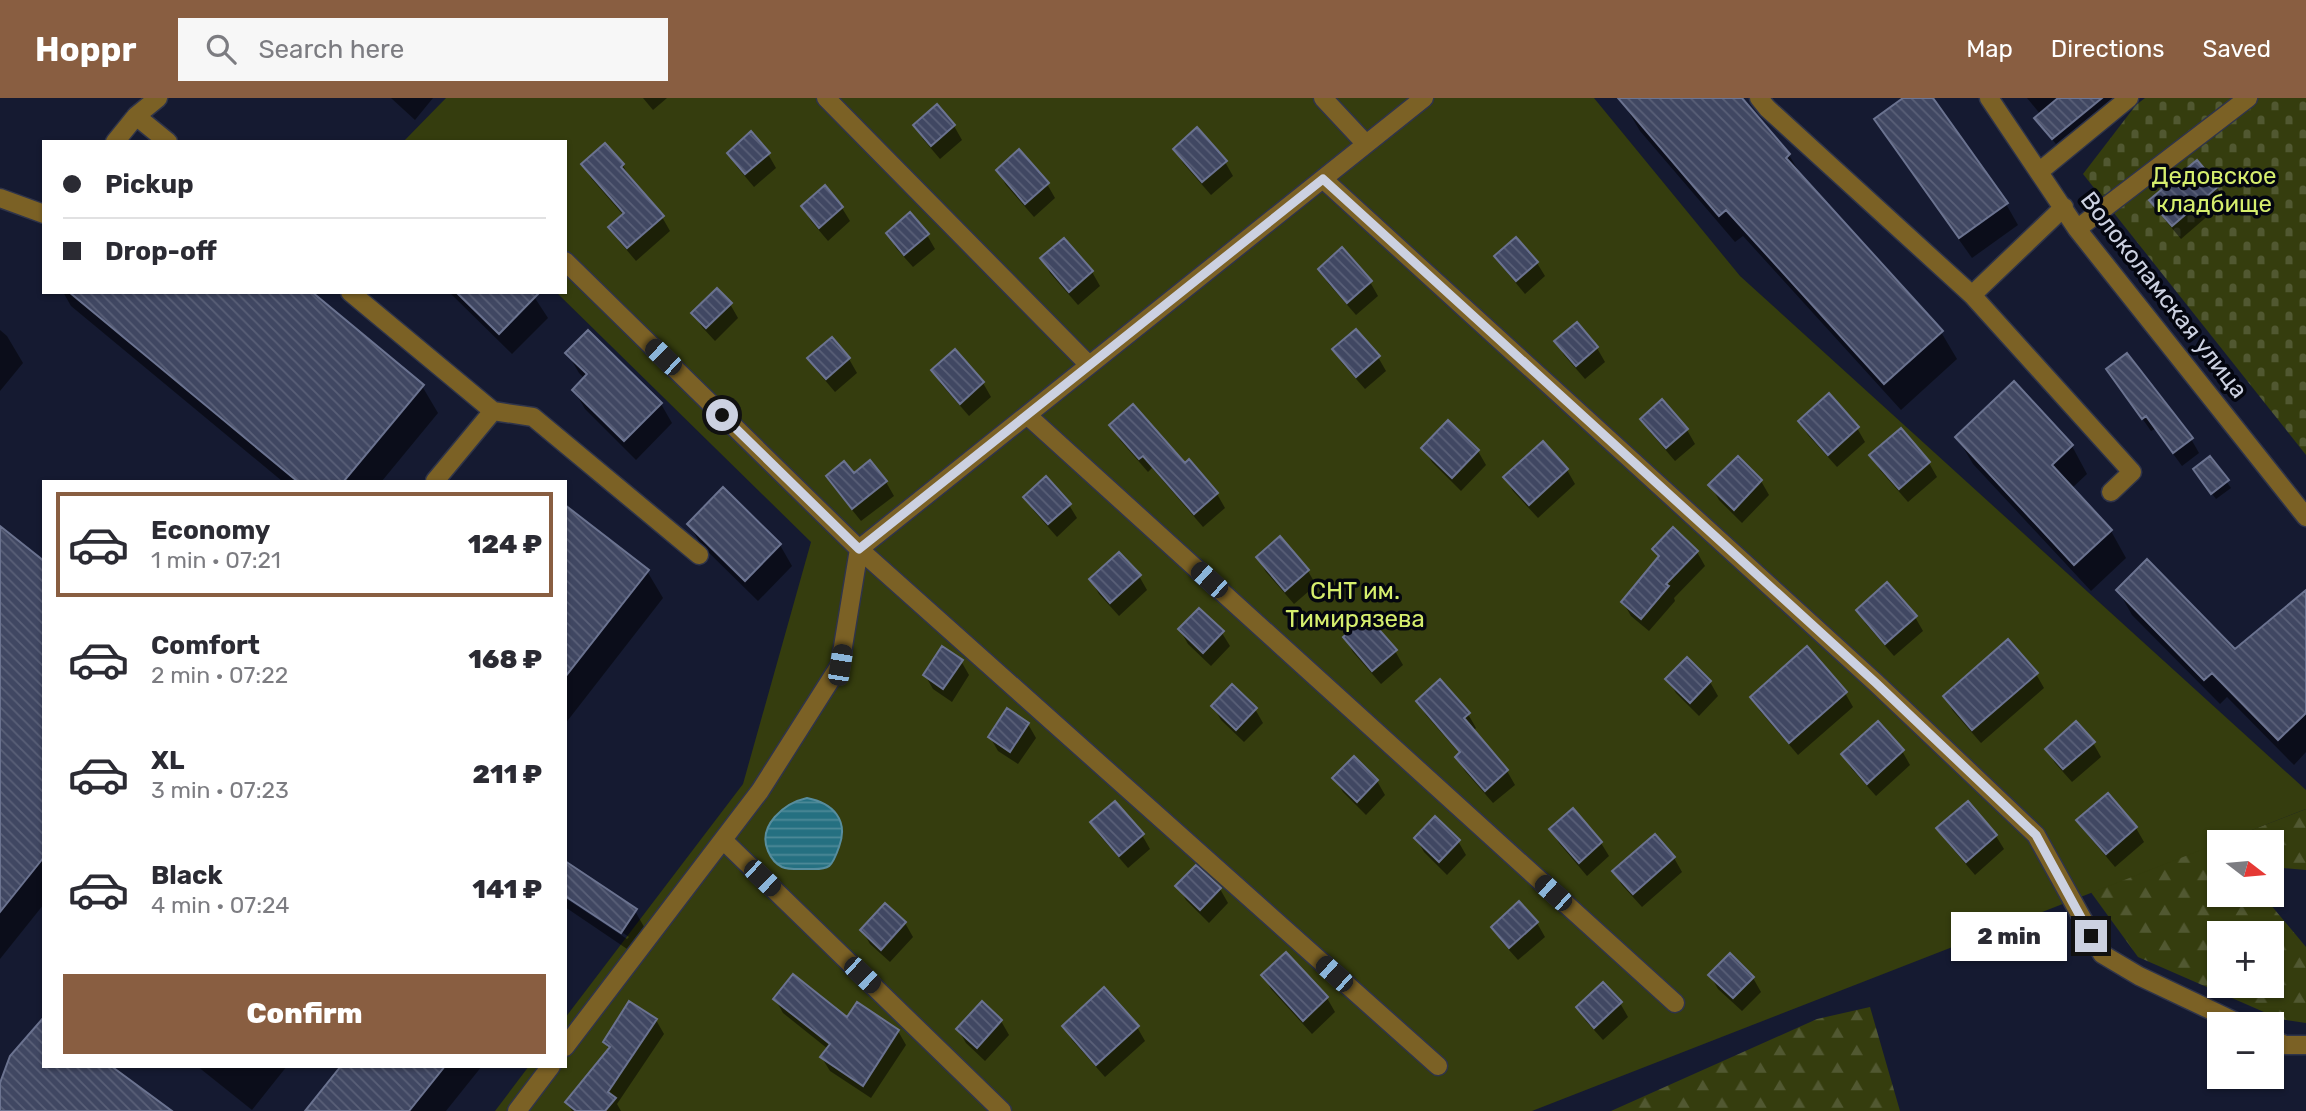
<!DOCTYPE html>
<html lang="en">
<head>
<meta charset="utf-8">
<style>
	body { margin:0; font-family:Rubik,sans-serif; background:#f7f7f7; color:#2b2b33; height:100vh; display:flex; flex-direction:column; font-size:26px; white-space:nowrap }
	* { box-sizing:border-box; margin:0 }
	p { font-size:23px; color:#7c7c81 }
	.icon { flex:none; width:38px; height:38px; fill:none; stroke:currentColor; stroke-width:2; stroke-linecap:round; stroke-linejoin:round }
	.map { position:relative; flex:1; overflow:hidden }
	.sheet { position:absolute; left:42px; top:382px; width:525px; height:588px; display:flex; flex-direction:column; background:#fff; border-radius:0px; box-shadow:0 2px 5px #0004 }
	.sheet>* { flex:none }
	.guide { position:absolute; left:42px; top:42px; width:525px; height:154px; border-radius:0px; box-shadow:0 2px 5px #0004; display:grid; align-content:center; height:154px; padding:0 21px; background:#fff }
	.needle { width:46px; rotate:106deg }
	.controls { position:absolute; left:2207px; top:732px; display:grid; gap:14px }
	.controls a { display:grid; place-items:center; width:77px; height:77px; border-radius:0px; background:#fff; box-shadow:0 2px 5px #0004; font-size:35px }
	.end { position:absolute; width:32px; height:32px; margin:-16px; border:9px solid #ccd1e1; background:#111; box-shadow:0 0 0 4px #111 }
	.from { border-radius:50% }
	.bubble { position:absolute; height:49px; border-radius:0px; background:#fff; box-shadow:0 2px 5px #0004; font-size:23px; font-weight:800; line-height:49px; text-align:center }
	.car { position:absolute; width:21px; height:42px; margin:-21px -10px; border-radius:9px; box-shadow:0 0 5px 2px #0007; background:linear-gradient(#222 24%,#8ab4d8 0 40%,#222 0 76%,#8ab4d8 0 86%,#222 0) }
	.guide b { display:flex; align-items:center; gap:24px; height:66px; font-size:26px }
	.guide b+b { border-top:2px solid #e1e1e2 }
	.guide i { width:18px; height:18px; background:#2b2b33 }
	ul { padding:12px 0 0; list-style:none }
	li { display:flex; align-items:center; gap:21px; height:105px; margin:0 14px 10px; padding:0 7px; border:4px solid transparent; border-radius:0px }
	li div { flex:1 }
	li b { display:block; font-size:26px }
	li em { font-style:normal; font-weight:800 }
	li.active { border-color:#895e41 }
	li>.icon { width:63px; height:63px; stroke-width:1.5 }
	.action { display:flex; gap:14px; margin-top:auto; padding:14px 21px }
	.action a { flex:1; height:80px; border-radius:0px; background:#895e41; color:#fff; font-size:28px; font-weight:800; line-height:80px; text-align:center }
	header { display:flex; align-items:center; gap:42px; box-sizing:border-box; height:98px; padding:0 35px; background:#895e41; color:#fff }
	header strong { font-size:33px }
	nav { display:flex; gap:38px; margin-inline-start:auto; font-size:24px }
	.search { width:490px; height:63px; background:#f7f7f7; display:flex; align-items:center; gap:18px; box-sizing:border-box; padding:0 24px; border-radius:0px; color:#7c7c81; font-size:26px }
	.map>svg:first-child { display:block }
</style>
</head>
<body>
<header>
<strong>Hoppr</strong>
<div class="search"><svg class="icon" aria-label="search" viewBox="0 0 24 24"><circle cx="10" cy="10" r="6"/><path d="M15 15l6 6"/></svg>Search here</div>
<nav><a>Map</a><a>Directions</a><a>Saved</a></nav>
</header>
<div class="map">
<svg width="2306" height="1013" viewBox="0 0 2306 1013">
	<defs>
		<pattern id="forest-firs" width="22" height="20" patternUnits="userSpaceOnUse" patternTransform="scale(1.75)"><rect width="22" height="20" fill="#353d0e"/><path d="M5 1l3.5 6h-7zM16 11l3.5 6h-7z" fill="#515831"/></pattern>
		<pattern id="cemetery-stones" width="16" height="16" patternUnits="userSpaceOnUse" patternTransform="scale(1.75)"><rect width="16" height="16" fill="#353d0e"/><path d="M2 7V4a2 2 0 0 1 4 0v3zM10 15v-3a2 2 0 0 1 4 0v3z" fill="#515831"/></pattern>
		<pattern id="water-rules" width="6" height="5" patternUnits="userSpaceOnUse" patternTransform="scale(1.75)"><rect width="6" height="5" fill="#257081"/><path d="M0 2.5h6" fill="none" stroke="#4e8a98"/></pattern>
		<pattern id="building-back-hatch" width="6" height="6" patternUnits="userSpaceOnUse" patternTransform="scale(1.75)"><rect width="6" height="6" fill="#404762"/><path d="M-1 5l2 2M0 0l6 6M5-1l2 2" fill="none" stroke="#5a6078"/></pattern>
	</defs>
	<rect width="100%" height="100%" fill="#151a31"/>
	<path fill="url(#forest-firs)" fill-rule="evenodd" d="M2306,711V772L2272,769V744H2220Z
		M2219,744V796H2254L2270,806L2306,849V925L2280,921L2138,859L2090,793ZM2219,835H2272V887H2219Z
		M1870,909L1900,1013H1611L1817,921Z"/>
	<path fill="url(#cemetery-stones)" d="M2145,0H2306V357L2083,76L2136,7Z"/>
	<path fill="#353d0e" d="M446,0H1594L1740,178L2306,692V711L1532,1013H495L529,968H565V920L743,686L811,444L556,194H565V44H403Z"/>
	<path fill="url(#water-rules)" stroke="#578d9e" stroke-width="2" d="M807,700C833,705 849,722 839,749C832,769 830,772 809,771C801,771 789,772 782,769C776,766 771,760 768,753C757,728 784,705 807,700Z"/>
	<path fill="#0007" d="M391,0H433L415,22Z
		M643,0H667L653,12Z
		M1631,0H1740L1789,57L1804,82L1941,234L1957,261L1901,312L1743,138L1735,144L1640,33L1624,6Z
		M1906,0H1931L2006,106L2018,127L1972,160L1888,42L1876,22Z
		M2027,0H2113L2056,46L2040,27L2041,17Z
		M937,9L954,28L962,42L940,61L923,41L915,27Z
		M1175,51L1225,64L1233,78L1211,97L1183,65Z
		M729,55L768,56L776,70L754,89L737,69Z
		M583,66L623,67L630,81L662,119L670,133L636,163L619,143L611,129L624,118L591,80Z
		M998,73L1047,86L1055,100L1034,119L1006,87Z
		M2217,89L2225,103L2181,141L2160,116L2152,102Z
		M803,109L842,110L850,123L828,143L811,123Z
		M888,136L927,137L935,151L913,169L896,150Z
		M1064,142L1092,174L1100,188L1078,207L1050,175L1042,161Z
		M1342,152L1370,184L1378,198L1356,217L1328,185L1320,171Z
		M1497,158L1537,165L1545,178L1525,196L1505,172Z
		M63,194H309L422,288L438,315L382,383H282L71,208Z
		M449,194H531L548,220L512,256Z
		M730,206L738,220L715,243L702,229L694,216Z
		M0,232L7,238L23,265L0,293Z
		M831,241L849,261L857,275L835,294L818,274L810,260Z
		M1556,243L1597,250L1605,264L1585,281L1564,257Z
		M1334,252L1378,259L1386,273L1365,291L1342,265Z
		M955,253L983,285L991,299L969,318L941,286L933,272Z
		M568,256L661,306L672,325L636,362L585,311L574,292L585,281L579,275Z
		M2108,272L2191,341L2199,355L2182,368L2155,331L2151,333Z
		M2014,286L2072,348L2087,376L2071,391L2111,433L2126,460L2091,493L1973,366L1957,339Z
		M1643,321L1687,332L1695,346L1675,363L1651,335Z
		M1800,323L1857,330L1865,344L1837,369L1808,337Z
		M1112,328L1185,367L1217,396L1225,410L1203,429L1152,370L1148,374L1120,342Z
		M1424,350L1478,353L1486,367L1461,393L1432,364Z
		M1872,358L1929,365L1937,379L1908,404L1880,372Z
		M2210,360L2231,390L2216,401L2199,378Z
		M1738,361L1761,383L1769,397L1742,425L1719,402L1711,388Z
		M1567,372L1575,386L1538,420L1513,393L1505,379Z
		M854,377L886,384L894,398L861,423L836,392L828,378Z
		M723,391L780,447L792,468L758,503L701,447L689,426Z
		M1026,399L1069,407L1077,420L1057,439L1034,413Z
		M565,423L647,473L663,500L565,626Z
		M1280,441L1308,473L1316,487L1294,506L1266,474L1258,460Z
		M0,447L44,465V806L0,861Z
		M1654,451L1697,454L1705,468L1674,500L1675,503L1649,533L1631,518L1623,504L1659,460Z
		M1139,478L1147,492L1119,518L1099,496L1091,482Z
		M2118,492L2234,553L2306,495V654L2294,667L2227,599L2220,606L2132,517Z
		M1858,512L1915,519L1923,533L1894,558L1866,526Z
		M1180,532L1222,535L1230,548L1211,568L1188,546Z
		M1345,540L1395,553L1403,567L1381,586L1353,554Z
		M961,563L969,577L952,604L933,591L925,577Z
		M2036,576L2044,590L1981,645L1953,613L1945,599Z
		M1668,581L1710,584L1718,598L1699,618L1676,595Z
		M1845,595L1853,609L1798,657L1760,613L1752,599Z
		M1418,603L1468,616L1476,630L1473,633L1507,673L1515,687L1493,705L1465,673L1457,659L1460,656L1426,617Z
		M1213,608L1255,611L1263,625L1244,644L1221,622Z
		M1028,626L1036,640L1018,666L998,653L990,639Z
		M2093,645L2101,659L2072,684L2055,665L2047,651Z
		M1902,653L1910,667L1876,698L1851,670L1843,656Z
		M1354,661L1377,683L1385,697L1366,717L1343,694L1335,681Z
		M1114,705L1142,737L1150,751L1128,770L1100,738L1092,724Z
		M2079,723L2136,730L2144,744L2115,769L2087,736Z
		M1939,730L1996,738L2004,751L1975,777L1947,744Z
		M1551,731L1601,745L1609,758L1587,778L1559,745Z
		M1416,740L1458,743L1466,757L1447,777L1424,754Z
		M1674,760L1682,774L1642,809L1622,787L1614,774Z
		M1178,788L1220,791L1228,805L1209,825L1186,802Z
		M565,796L635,813L647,834L633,855L565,809V800L627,841L629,839Z
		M885,807L905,825L913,839L890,864L870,846L862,832Z
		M1537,825L1545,839L1518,862L1501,843L1493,829Z
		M1263,877L1327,900L1335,914L1312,936L1271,891Z
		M1710,877L1753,880L1761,894L1742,913L1718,891Z
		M1104,892L1137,929L1145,943L1105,979L1072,942L1064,928Z
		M775,901L847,922L898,933L906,947L871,1000L830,973L822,960L828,951L783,915Z
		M1620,905L1628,919L1603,942L1586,923L1578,909Z
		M656,922L664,936L617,1006L621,1013H572L567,1004L609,952L605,944Z
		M1001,923L1009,937L985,963L966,945L958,931Z
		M197,968H287L252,1012Z
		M343,968H482L446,1013H307Z"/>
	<path fill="url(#building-back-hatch)" stroke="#6b7390" stroke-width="2" d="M1618,0H1742L1790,56L1786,60L1943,233L1884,286L1726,112L1719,118Z
		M1903,0H1933L2008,105L1959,140L1874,21Z
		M2058,0H2102L2052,41L2034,20Z
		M937,6L955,27L931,48L913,27Z
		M1197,29L1227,63L1202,84L1173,51Z
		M751,33L770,55L745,76L727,55Z
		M605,45L624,66L621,69L664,118L627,150L608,129L624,115L581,66Z
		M1019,51L1049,85L1025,106L996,72Z
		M2197,62L2219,88L2172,128L2149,102Z
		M825,87L843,109L819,130L801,108Z
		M910,114L929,136L904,157L886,135Z
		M1516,139L1538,164L1516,183L1494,158Z
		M1064,140L1093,173L1069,194L1040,160Z
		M1342,149L1372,183L1347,205L1318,171Z
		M717,190L732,205L706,230L691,215Z
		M69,194H312L424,287L344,383H297Z
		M456,194H540L499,236Z
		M1577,224L1598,249L1576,268L1554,243Z
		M1356,231L1380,258L1356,279L1332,251Z
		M588,232L662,305L624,343L572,292L587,276L565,255Z
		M832,239L850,260L826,281L807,260Z
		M955,251L984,284L960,306L931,272Z
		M2127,255L2193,340L2173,355L2146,318L2142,321L2106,271Z
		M2014,283L2073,347L2052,367L2112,432L2074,467L1955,339Z
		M1829,295L1859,329L1828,357L1798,323Z
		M1662,301L1688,331L1666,350L1640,321Z
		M1133,306L1185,365L1189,361L1218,395L1194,416L1143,358L1139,361L1109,327Z
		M1448,322L1479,352L1452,380L1421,350Z
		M1901,330L1930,364L1899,391L1869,357Z
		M1543,343L1568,371L1529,407L1503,379Z
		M1738,358L1762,382L1734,412L1708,387Z
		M2210,358L2229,382L2211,396L2193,371Z
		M870,362L887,383L852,411L826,378L844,363L854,375Z
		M1046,378L1071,406L1048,426L1023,399Z
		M723,389L781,446L745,483L687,426Z
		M565,407L649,472L565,579Z
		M0,428L44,463V759L0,814Z
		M1673,429L1698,453L1666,486L1669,488L1641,521L1621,504L1659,458L1652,451Z
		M1280,438L1309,472L1285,493L1256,459Z
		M1119,454L1141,477L1110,505L1089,481Z
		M2147,461L2235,551L2306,492V615L2278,642L2212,575L2204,582L2116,492Z
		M1887,484L1917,518L1885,546L1856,512Z
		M1199,510L1224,533L1203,555L1178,531Z
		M1367,518L1397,552L1372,573L1343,539Z
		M2008,541L2038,575L1972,632L1943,598Z
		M942,548L963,562L943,591L923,577Z
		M1807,548L1847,594L1789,645L1750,599Z
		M1687,559L1711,583L1690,605L1665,581Z
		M1440,581L1470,615L1464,620L1508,672L1485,693L1455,659L1460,654L1416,603Z
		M1232,586L1257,610L1236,632L1211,608Z
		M1007,610L1029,625L1010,654L988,639Z
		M1878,623L1904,652L1867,686L1841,656Z
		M2076,623L2095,644L2063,671L2045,651Z
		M1354,658L1378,682L1357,704L1332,680Z
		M2108,695L2137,729L2106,756L2076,722Z
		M1115,703L1144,736L1119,758L1090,724Z
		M1968,703L1997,737L1966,764L1936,730Z
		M1573,710L1602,744L1579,765L1549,731Z
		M1435,718L1460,742L1439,764L1414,740Z
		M1655,736L1675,759L1633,796L1612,773Z
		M565,763L637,811L621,835L565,798Z
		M1196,767L1221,790L1200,812L1175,788Z
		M1519,803L1538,824L1509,850L1491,829Z
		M885,805L906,824L881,852L860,832Z
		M1286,854L1328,899L1303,923L1261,877Z
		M1730,855L1754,879L1733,900L1708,877Z
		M793,876L847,919L857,904L899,932L863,988L820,959L830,946L773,901Z
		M1603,884L1622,904L1594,930L1576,909Z
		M1104,889L1139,928L1096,967L1062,928Z
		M629,903L657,921L608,994L616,1000L605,1013H576L565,1004L610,949L603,944Z
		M982,903L1002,922L977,950L956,931Z
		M44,919V968H111L172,1013H0V985L10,958Z
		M341,968H445L409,1013H305Z"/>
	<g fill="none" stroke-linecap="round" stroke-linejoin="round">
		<defs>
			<path id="minor" d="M826,0L1089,267
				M1323,0L1366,46
				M1759,0L1767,10L1972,197L2064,109
				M1989,0L2077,131L2306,419
				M136,18L158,0
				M115,44L136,18L168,44
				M2040,73L2129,0
				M1323,81L1876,585L2036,737L2102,856L2139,878L2240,926
				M0,100L44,116
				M2077,131L2248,0
				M565,163L859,451L1438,968
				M350,194L493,313L435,383
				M1972,197L2132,374L2111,394
				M493,313L533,319L699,457
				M1027,317L1675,905
				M723,742L1002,1013
				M2272,941L2285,947H2306
				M565,949L760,693L840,567L859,451L1424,0
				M517,1013L551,968"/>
		</defs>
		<use href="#minor" stroke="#2f344a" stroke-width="21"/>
		<use href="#minor" stroke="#7b6125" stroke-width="18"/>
	</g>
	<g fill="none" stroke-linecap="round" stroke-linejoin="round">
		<path stroke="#ccd1e1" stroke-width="9" d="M722,317L859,451L1323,81L1876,585L2036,737L2091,838"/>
	</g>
	<g text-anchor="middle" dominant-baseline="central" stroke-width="7" stroke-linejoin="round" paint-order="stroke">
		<g font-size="24" fill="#d6ee6d" stroke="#04060f">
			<text x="2214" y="78">Дедовское<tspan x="2214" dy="28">кладбище</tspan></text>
			<text x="1355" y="493">СНТ им.<tspan x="1355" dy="28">Тимирязева</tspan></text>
		</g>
		<g font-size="24" fill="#ccd1e1" stroke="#04060f">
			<text transform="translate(2164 197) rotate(52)">Волоколамская улица</text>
		</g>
	</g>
</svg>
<div class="controls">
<a><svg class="needle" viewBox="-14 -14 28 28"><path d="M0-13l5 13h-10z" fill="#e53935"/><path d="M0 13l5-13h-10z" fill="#7c7c81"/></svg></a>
<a>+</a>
<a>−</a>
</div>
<i class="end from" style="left:722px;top:317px"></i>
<i class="end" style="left:2091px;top:838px"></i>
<div class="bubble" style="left:1951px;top:814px;width:116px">2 min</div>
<i class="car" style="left:663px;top:259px;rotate:314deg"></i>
<i class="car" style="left:1209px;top:482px;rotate:312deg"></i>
<i class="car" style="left:840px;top:567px;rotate:9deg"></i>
<i class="car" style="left:762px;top:780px;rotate:134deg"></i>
<i class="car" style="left:1553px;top:795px;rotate:312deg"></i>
<i class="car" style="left:1334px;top:876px;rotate:312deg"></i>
<i class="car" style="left:862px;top:877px;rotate:134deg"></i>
<div class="guide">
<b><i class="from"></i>Pickup</b>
<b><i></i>Drop-off</b>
</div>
<section class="sheet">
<ul>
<li class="active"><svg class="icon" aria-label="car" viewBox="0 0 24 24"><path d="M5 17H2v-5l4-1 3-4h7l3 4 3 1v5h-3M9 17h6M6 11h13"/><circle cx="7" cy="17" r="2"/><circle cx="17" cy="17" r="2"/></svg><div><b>Economy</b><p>1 min · 07:21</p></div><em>124 ₽</em></li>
<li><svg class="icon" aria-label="car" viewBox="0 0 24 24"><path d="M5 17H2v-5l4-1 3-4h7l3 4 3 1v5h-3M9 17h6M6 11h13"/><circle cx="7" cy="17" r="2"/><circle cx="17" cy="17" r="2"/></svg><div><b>Comfort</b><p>2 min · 07:22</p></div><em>168 ₽</em></li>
<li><svg class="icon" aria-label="car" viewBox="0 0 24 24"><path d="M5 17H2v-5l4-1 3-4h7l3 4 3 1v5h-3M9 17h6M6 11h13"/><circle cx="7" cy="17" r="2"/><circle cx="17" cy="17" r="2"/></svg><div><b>XL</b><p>3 min · 07:23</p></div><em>211 ₽</em></li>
<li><svg class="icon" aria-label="car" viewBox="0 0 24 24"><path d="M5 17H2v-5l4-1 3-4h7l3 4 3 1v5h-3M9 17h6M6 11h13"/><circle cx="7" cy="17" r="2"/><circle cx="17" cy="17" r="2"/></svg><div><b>Black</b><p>4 min · 07:24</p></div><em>141 ₽</em></li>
</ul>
<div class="action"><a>Confirm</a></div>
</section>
</div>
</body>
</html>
